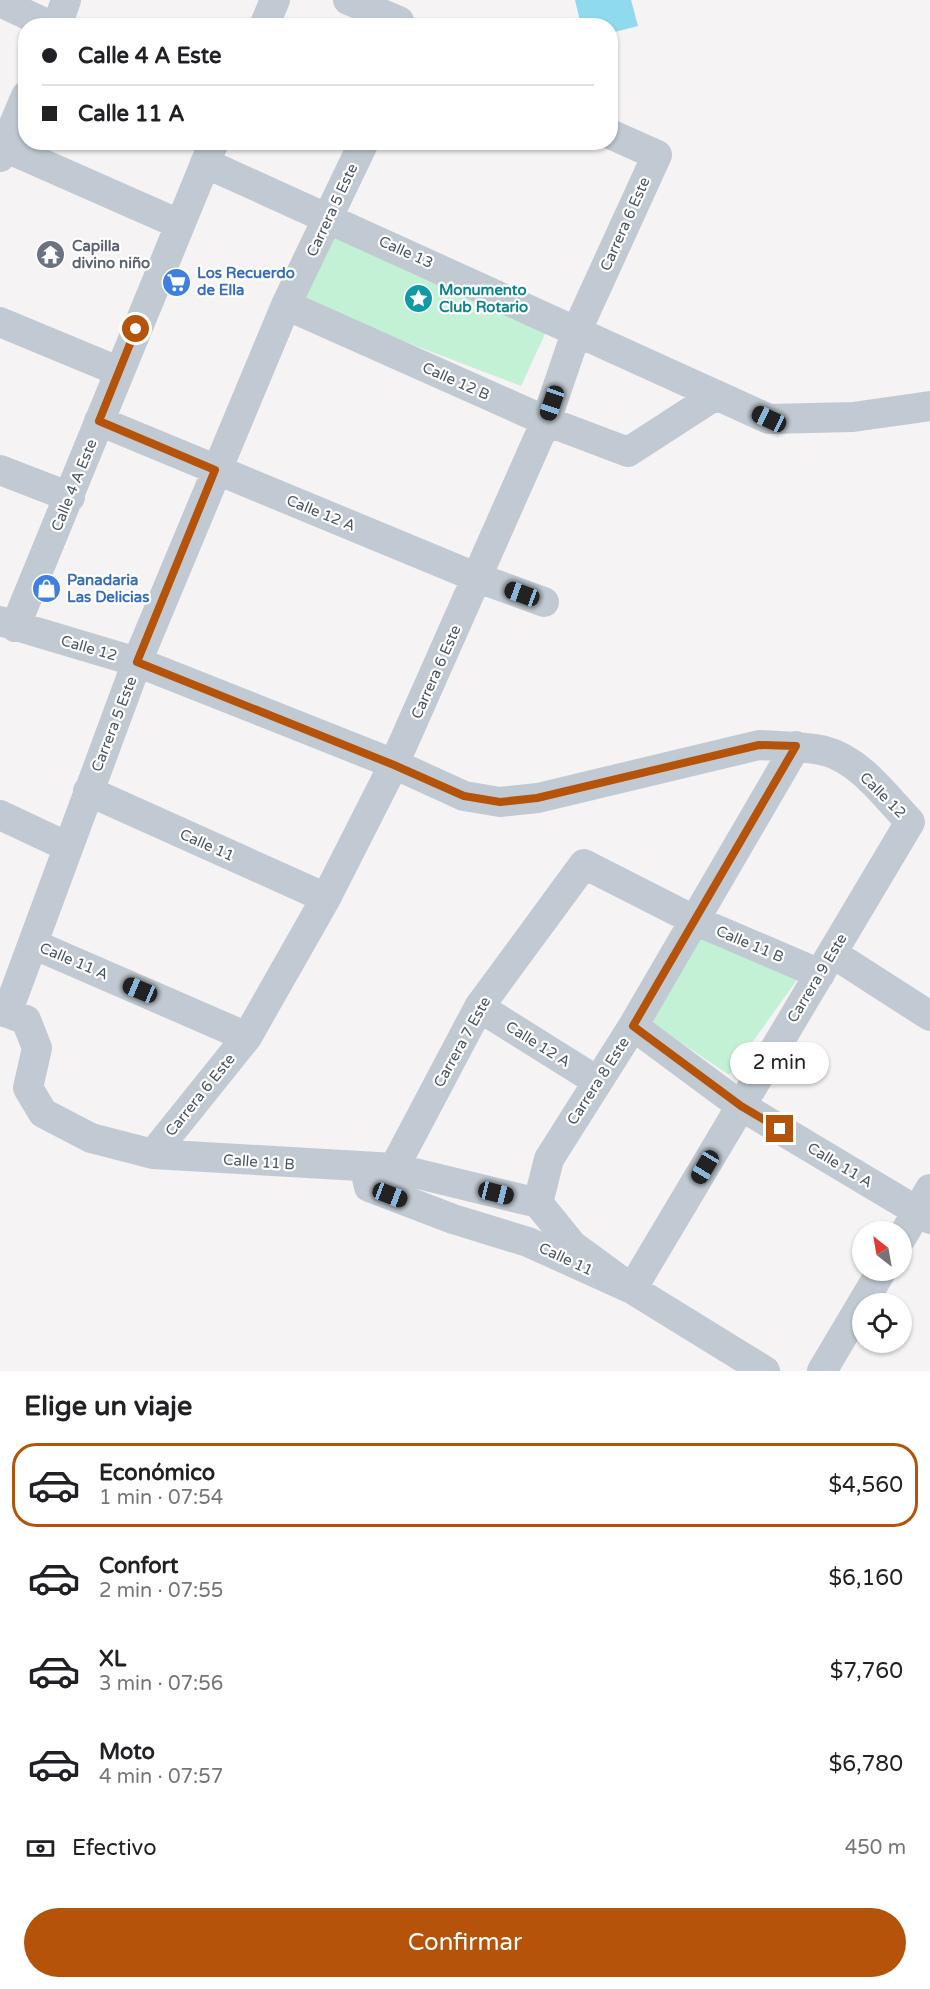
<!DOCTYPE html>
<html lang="es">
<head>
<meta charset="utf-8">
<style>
	body { margin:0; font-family:"Varela Round",sans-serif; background:#f2f2f2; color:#202124; height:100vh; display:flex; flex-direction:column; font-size:22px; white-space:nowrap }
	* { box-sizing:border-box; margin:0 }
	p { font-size:20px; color:#757577 }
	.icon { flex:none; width:33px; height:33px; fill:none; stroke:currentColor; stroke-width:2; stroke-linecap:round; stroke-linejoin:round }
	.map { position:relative; height:1371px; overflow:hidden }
	.panel { display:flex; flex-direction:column; background:#fff; flex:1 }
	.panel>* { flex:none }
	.hud { position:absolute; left:18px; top:18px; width:600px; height:132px; border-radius:24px; box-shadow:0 2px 4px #0004; display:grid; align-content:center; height:132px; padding:0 24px; background:#fff }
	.needle { width:39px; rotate:329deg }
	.controls { position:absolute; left:852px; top:1221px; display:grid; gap:12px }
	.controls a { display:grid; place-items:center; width:60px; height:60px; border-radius:50%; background:#fff; box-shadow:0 2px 4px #0004; font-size:30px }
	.end { position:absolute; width:27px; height:27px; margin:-14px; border:8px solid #b45309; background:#fff; box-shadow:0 0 0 3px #fff }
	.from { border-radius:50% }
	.bubble { position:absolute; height:42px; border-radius:21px; background:#fff; box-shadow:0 2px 4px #0004; font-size:20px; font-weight:600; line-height:42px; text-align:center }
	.car { position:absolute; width:18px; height:36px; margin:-18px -9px; border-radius:8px; box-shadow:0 0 4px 2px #0007; background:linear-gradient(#222 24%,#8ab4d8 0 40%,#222 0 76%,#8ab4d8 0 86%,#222 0) }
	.hud b { display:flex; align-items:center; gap:21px; height:57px; font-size:22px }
	.hud b+b { border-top:2px solid #e0e0e0 }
	.hud i { width:15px; height:15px; background:#202124 }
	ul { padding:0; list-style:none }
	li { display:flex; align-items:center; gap:18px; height:84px; margin:0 12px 9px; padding:0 12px; border:3px solid transparent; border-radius:24px }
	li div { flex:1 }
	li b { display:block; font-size:22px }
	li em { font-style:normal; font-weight:600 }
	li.current { border-color:#b45309 }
	li>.icon { width:54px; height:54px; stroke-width:1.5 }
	h2 { padding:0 24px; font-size:27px; line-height:72px }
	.pay { display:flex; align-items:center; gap:15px; height:66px; padding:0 24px; font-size:22px }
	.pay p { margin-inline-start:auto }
	.button { display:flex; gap:12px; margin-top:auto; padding:12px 24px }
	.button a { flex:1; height:69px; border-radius:36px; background:#b45309; color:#fff; font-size:24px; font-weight:600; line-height:69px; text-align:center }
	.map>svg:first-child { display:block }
</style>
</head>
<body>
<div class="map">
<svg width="930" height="1371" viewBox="0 0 930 1371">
	<rect width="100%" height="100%" fill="#f5f3f3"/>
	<path fill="#c3f1d5" d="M329,222L556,310L521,386L293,299Z
		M707,921L804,970L729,1075L652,1023Z"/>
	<path fill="#90daee" d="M575,0H631L638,26L611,33L610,26L581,25Z"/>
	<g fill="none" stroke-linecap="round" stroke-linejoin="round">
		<path stroke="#c1cad2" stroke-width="30" d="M348,0L399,21L401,26
			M0,2L51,26
			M57,26L66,0
			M264,26L275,0
			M0,145L179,224
			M0,157L26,96
			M205,163L769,419L853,417L930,406
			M286,305L546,421L628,452L716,395
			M0,322L118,371
			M99,421L478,578L544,602
			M0,470L70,497
			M0,621L137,662L394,764L464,796L500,802L538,798L759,745C781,746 803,746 825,751C860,760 886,797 910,822L632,1289L572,1245L538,1203L394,1168L153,1154L91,1138L43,1113L28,1088L37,1048L26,1020L0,1010
			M15,627L214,142
			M88,791L326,898
			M0,815L68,847
			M33,944L247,1037
			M832,953L930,1016
			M479,1007L597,1081
			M7,1013L137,662L286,305L364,142
			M633,1026L741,1106L930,1219
			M153,1154L247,1037L326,898L394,764L546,421L577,330L657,155L610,134
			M394,1168L479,1007L584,864L694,920L820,974
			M365,1169L369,1187L453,1219L528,1242L632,1289L765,1371
			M538,1203L549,1159L633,1026L796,746
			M902,1237L930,1189
			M822,1371L882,1270"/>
	</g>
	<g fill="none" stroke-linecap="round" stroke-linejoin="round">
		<path stroke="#b45309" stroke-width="8" d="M136,329L99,421L215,470L137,662L394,765L464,796L500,802L537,798L759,745L796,746L633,1026L741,1106L780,1129"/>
	</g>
	<defs>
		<symbol id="temple-disc" viewBox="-11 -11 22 22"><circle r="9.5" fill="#6b7280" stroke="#fff"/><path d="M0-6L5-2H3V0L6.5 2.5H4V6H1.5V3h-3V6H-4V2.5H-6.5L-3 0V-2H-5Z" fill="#fff"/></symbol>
		<symbol id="supermarket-disc" viewBox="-11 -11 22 22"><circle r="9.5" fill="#3f7fe0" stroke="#fff"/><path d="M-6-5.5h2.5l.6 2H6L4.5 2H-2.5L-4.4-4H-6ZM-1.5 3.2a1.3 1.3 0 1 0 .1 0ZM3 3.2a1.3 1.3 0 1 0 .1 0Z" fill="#fff"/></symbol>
		<symbol id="sight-disc" viewBox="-11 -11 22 22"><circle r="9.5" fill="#0f9aa8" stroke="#fff"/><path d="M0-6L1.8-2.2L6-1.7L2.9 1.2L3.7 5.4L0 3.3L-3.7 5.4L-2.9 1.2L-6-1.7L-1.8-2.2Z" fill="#fff"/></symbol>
		<symbol id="shop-disc" viewBox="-11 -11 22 22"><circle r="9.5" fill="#3f7fe0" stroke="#fff"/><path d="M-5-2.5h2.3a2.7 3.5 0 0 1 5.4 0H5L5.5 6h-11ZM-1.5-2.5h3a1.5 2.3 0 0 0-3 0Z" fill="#fff"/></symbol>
	</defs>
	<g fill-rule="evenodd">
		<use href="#temple-disc" x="34" y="238" width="33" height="33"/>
		<use href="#supermarket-disc" x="160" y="266" width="33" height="33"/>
		<use href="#sight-disc" x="402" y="282" width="33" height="33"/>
		<use href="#shop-disc" x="30" y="572" width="33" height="33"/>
	</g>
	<g text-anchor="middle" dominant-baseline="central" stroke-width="4.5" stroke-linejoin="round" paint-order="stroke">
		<g font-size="15" fill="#4a5661" stroke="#fff">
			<text transform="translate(332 210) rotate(-65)">Carrera 5 Este</text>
			<text transform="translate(625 224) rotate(-66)">Carrera 6 Este</text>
			<text transform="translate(406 252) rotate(24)">Calle 13</text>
			<text transform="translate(456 381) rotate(24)">Calle 12 B</text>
			<text transform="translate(74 485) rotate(-68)">Calle 4 A Este</text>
			<text transform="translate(321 513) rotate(22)">Calle 12 A</text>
			<text transform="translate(89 648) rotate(16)">Calle 12</text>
			<text transform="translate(436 672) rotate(-66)">Carrera 6 Este</text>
			<text transform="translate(114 724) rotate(-69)">Carrera 5 Este</text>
			<text transform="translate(883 795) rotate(45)">Calle 12</text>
			<text transform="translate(207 845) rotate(24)">Calle 11</text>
			<text transform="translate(750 944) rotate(23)">Calle 11 B</text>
			<text transform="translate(74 961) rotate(23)">Calle 11 A</text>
			<text transform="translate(817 978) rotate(-59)">Carrera 9 Este</text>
			<text transform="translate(462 1042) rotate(-61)">Carrera 7 Este</text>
			<text transform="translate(538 1044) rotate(32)">Calle 12 A</text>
			<text transform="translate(598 1081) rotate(-57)">Carrera 8 Este</text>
			<text transform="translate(200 1095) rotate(-51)">Carrera 6 Este</text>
			<text transform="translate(259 1162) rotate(4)">Calle 11 B</text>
			<text transform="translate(840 1165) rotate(31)">Calle 11 A</text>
			<text transform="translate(566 1259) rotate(25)">Calle 11</text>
		</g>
		<g font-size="15" font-weight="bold" fill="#5b616d" stroke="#fff" text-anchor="start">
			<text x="72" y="246">Capilla<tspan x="72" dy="17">divino niño</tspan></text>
		</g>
		<g font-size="15" font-weight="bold" fill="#366cbe" stroke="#fff" text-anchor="start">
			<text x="197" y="273">Los Recuerdo<tspan x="197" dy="17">de Ella</tspan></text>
			<text x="67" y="580">Panadaria<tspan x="67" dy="17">Las Delicias</tspan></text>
		</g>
		<g font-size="15" font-weight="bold" fill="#0d838f" stroke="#fff" text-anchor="start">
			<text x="439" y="290">Monumento<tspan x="439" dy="17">Club Rotario</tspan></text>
		</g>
	</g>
</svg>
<div class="controls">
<a><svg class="needle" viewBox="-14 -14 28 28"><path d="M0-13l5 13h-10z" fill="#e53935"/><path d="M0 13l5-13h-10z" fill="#757577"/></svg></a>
<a><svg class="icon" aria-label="locate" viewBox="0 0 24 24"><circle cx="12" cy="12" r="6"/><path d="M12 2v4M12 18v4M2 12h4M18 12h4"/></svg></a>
</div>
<i class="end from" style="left:136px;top:329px"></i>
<i class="end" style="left:780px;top:1129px"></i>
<div class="bubble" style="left:730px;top:1042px;width:99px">2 min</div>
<i class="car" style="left:552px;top:403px;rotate:199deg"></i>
<i class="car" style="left:769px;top:419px;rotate:295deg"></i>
<i class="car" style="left:522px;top:594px;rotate:290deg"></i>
<i class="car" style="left:140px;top:990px;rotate:293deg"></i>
<i class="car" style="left:705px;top:1167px;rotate:211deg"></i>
<i class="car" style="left:496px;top:1193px;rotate:104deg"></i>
<i class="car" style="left:390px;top:1195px;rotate:111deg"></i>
<div class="hud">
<b><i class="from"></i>Calle 4 A Este</b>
<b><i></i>Calle 11 A</b>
</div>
</div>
<section class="panel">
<h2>Elige un viaje</h2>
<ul>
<li class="current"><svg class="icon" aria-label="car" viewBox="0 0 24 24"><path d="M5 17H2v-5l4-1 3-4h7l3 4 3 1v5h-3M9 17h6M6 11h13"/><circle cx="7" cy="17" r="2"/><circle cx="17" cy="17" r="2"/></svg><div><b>Económico</b><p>1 min · 07:54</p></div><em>$4,560</em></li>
<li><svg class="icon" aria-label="car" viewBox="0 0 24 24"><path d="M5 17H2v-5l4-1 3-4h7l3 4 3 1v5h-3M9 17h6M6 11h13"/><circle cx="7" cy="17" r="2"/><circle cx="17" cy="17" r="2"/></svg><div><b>Confort</b><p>2 min · 07:55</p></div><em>$6,160</em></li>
<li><svg class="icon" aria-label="car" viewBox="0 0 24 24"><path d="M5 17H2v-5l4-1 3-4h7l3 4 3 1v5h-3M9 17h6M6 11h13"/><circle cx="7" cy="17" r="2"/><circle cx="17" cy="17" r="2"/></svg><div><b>XL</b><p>3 min · 07:56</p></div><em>$7,760</em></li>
<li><svg class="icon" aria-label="car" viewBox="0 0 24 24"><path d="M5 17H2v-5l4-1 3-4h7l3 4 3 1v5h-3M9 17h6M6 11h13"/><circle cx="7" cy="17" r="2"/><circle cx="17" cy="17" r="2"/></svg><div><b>Moto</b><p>4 min · 07:57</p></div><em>$6,780</em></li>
</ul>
<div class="pay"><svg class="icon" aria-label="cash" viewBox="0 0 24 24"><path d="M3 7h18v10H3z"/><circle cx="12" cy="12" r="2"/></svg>Efectivo<p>450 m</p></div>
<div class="button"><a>Confirmar</a></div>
</section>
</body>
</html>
